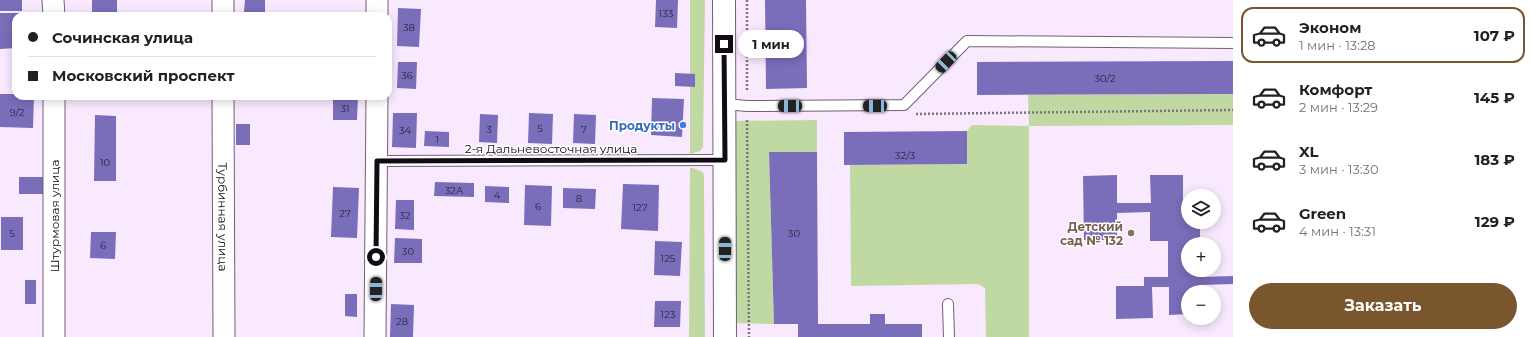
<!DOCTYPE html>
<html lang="ru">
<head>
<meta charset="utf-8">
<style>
	body { margin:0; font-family:Montserrat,sans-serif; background:#f6f6f6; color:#202124; height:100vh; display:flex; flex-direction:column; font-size:15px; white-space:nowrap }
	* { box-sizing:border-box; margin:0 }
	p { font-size:13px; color:#757577 }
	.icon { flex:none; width:22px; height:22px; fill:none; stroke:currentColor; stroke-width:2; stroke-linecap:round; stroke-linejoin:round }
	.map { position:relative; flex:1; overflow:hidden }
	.drawer { display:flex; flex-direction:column; background:#fff; width:300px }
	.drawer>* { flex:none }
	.top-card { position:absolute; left:12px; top:12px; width:380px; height:88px; border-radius:12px; box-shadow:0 2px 10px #0003; display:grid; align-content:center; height:88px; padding:0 16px; background:#fff }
	.controls { position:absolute; left:1181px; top:189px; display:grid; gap:8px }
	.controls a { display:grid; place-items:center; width:40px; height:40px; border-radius:50%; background:#fff; box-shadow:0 2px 10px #0003; font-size:20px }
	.end { position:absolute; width:18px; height:18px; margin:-9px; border:5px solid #110b13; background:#fff; box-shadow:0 0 0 2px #fff }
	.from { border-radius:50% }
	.bubble { position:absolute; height:28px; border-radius:14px; background:#fff; box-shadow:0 2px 10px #0003; font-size:13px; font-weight:700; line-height:28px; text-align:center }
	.car { position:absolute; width:12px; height:24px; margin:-12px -6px; border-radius:5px; box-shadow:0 0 3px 1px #0007; background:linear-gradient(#222 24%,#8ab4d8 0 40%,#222 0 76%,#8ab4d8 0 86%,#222 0) }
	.top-card b { display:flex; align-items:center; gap:14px; height:38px; font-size:15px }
	.top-card b+b { border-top:1px solid #e0e0e0 }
	.top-card i { width:10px; height:10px; background:#202124 }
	ul { padding:7px 0 0; list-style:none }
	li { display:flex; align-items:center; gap:12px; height:56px; margin:0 8px 6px; padding:0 8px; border:2px solid transparent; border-radius:12px }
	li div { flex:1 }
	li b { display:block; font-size:15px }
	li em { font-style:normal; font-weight:700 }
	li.selected { border-color:#7a562f }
	li>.icon { width:36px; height:36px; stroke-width:1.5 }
	.button { display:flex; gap:8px; margin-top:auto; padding:8px 16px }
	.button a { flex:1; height:46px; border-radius:24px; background:#7a562f; color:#fff; font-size:16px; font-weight:700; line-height:46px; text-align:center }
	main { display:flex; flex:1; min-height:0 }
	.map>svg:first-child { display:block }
</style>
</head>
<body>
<main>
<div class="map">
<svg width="1233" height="337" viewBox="0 0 1233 337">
	<rect width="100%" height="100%" fill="#f9e9fe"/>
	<path fill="#c0d9a2" d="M690,0H705L703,147L700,151L690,154Z
		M1233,94V125L1029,126V337H986L985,288L978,284L851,286L850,165L967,164V131L972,125L1029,126L1028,95Z
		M817,120V152H769L774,324L732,323L731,121Z
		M690,168H693L703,172L704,178L705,337H689Z"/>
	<path fill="#7a6dba" d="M0,0H22V11H0Z
		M92,0H117V16H92Z
		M245,0H265V13L244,12Z
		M656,0H678L677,28L655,27Z
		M765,0H806L807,88L766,89Z
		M398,8L421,9L419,47L397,46Z
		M0,13H22V16H16V48L0,49Z
		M1233,61V94L977,95V62Z
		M398,62H417L416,89L397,88Z
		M675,73L695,74V87L675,86Z
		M0,94H16V96H34L33,128L0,127Z
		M333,96H358L357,120H333Z
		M652,98L684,99L682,137L651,135Z
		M393,113H417L416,148L392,147Z
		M529,113L553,114L552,144L528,143Z
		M480,114L498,115L497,143L479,142Z
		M574,114L596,115L595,144L573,143Z
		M95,115L116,116V181H94Z
		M236,124H250V145H236Z
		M425,131L449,132V147L424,146Z
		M967,131V164L844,165V132Z
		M769,152H817L818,324H870V314H885V324H922V337H798V324H774Z
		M1117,175V203H1151L1150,175H1183V205H1188V222H1200V244H1188V270H1201V277L1233,276V284L1201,285V292H1188V314L1169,315V287H1152L1153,318L1116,319V286H1144V277H1168V241H1150V212L1117,213V240H1084L1083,176Z
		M19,177H48V194H19Z
		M435,182L474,183V197L434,196Z
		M623,184L659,185L658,231L621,229Z
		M525,185L552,186L551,226L524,225Z
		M485,186L509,187V203L485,202Z
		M333,187L359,188L357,238L331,237Z
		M563,188L596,189L595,209L563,208Z
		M396,200H414V230L395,229Z
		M1,217H23V250H1Z
		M91,232H116L115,259L90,258Z
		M395,238L422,239V263H394Z
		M655,241L682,242L680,276L654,275Z
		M25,280H36V304H25Z
		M345,294H357V317L345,316Z
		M655,301H681L680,327H654Z
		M391,304L414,305L413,337H390Z"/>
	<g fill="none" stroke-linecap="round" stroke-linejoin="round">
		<defs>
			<path id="lane" d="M725,104L747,106L904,105L967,41L1233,43
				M377,161L725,160
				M948,304L949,337"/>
			<g id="street">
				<path d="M53,0L54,16"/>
				<path d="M223,0V16"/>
				<path d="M377,0V16"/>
				<path d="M54,96V337"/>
				<path id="s1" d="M223,96L224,337"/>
				<path d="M375,337L377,96"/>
			</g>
			<path id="secondary" d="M724,0L725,337"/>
		</defs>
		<use href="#lane" stroke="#715f76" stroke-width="12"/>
		<use href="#street" stroke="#715f76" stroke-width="23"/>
		<use href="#secondary" stroke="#715f76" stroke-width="24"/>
		<path stroke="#7d7280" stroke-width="2.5" stroke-dasharray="2 2" stroke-linecap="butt" d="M747,0V91
			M916,114L1233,110
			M747,120L749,337"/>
		<use href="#lane" stroke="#fff" stroke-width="10"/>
		<use href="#street" stroke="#fff" stroke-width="21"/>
		<use href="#secondary" stroke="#fff" stroke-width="22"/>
	</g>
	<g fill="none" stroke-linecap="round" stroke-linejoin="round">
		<path stroke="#110b13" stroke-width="5" d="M376,257L377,161L725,160L724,44"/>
	</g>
	<circle fill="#3f7fe0" stroke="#fff" stroke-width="1.5" cx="683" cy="125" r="4"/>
	<circle fill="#8d6e63" stroke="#fff" stroke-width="1.5" cx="1131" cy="233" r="4"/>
	<g text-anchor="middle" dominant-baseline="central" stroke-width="3" stroke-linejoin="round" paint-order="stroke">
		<g font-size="10" fill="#2b243d">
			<text x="666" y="13">133</text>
			<text x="409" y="27">38</text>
			<text x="407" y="75">36</text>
			<text x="1105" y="78">30/2</text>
			<text x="345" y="108">31</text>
			<text x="17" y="112">9/2</text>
			<text x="540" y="128">5</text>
			<text x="489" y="129">3</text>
			<text x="584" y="129">7</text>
			<text x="405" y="130">34</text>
			<text x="437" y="139">1</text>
			<text x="905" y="155">32/3</text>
			<text x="105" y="162">10</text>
			<text x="454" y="190">32А</text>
			<text x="497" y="195">4</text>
			<text x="579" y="198">8</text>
			<text x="538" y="206">6</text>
			<text x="640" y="207">127</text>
			<text x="345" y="213">27</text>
			<text x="405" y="215">32</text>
			<text x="12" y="233">5</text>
			<text x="794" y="233">30</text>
			<text x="103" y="245">6</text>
			<text x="408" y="251">30</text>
			<text x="668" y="258">125</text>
			<text x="668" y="314">123</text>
			<text x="402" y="321">28</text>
		</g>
		<g font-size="12" font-weight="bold" fill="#366cbe" stroke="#fff" text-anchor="end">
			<text x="675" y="125">Продукты</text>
		</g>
		<g font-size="12" fill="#110b13" stroke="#fff">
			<text x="551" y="148">2-я Дальневосточная улица</text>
			<text transform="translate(54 216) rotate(-90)">Штурмовая улица</text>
			<text stroke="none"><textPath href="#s1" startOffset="121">Турбинная улица</textPath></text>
		</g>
		<g font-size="12" font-weight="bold" fill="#785e54" stroke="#fff" text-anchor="end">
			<text x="1123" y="226">Детский<tspan x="1123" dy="14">сад № 132</tspan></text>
		</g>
	</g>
</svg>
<div class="controls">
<a><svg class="icon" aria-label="layers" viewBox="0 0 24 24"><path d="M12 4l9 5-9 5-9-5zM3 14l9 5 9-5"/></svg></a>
<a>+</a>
<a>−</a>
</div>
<i class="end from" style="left:376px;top:257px"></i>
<i class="end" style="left:724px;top:44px"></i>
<div class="bubble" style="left:738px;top:30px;width:66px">1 мин</div>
<i class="car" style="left:946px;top:62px;rotate:224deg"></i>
<i class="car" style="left:790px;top:106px;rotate:270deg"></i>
<i class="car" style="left:875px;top:106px;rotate:270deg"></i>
<i class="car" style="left:725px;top:249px;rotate:0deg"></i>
<i class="car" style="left:376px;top:289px;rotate:1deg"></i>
<div class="top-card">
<b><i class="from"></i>Сочинская улица</b>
<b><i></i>Московский проспект</b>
</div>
</div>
<section class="drawer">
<ul>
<li class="selected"><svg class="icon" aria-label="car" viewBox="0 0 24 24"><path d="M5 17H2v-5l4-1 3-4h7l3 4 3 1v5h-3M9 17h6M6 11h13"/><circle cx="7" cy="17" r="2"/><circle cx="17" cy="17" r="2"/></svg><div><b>Эконом</b><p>1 мин · 13:28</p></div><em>107 ₽</em></li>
<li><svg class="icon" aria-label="car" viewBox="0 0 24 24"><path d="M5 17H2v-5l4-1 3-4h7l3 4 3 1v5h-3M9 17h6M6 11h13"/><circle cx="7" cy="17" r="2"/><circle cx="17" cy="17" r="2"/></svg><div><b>Комфорт</b><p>2 мин · 13:29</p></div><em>145 ₽</em></li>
<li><svg class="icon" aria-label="car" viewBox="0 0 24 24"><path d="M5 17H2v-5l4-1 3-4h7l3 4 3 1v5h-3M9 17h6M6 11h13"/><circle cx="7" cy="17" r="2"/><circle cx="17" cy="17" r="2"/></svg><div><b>XL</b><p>3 мин · 13:30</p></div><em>183 ₽</em></li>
<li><svg class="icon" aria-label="car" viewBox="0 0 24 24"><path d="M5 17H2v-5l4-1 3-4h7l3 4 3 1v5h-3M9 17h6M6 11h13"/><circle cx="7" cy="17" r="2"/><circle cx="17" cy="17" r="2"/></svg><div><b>Green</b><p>4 мин · 13:31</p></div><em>129 ₽</em></li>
</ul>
<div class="button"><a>Заказать</a></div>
</section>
</main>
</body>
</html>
